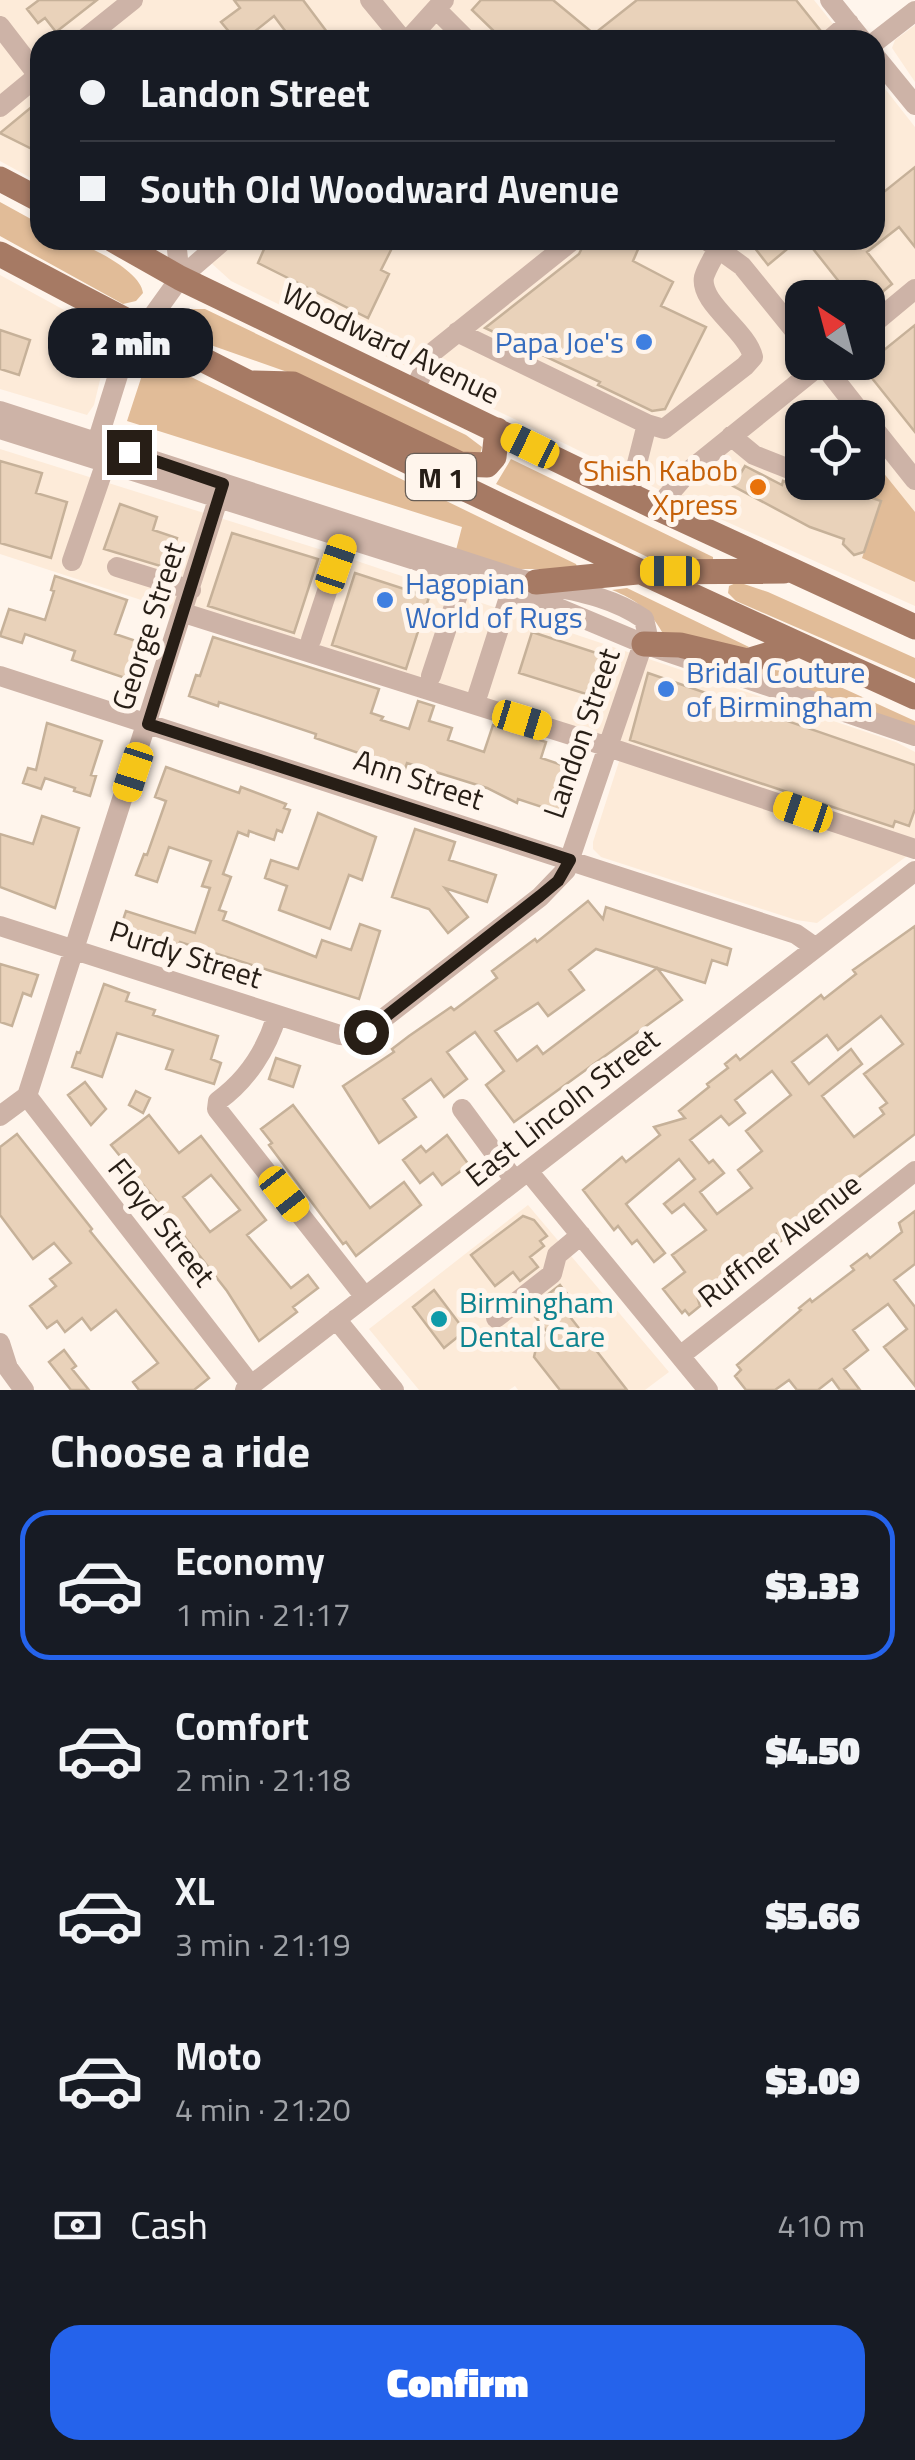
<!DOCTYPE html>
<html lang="en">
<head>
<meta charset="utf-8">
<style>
	body { margin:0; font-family:"Titillium Web",sans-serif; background:#242831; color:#f1f3f6; height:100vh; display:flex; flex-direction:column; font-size:38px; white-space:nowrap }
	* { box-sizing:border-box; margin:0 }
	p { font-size:32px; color:#9ea1a6 }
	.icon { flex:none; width:55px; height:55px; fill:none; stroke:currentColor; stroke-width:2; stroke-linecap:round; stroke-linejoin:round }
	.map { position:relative; height:1390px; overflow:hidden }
	.side { display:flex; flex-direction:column; background:#171b24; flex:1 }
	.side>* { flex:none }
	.top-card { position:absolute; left:30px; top:30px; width:855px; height:220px; border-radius:30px; box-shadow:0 2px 8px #0004; display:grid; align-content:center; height:220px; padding:0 50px; background:#171b24 }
	.needle { width:65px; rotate:324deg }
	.buttons { position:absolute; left:785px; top:280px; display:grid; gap:20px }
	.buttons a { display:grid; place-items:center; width:100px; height:100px; border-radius:20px; background:#171b24; box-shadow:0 2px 8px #0004; font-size:50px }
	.end { position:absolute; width:45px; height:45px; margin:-22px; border:12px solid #271e16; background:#fff; box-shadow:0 0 0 5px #fff }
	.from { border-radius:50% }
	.bubble { position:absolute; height:70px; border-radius:30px; background:#171b24; box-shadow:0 2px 8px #0004; font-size:32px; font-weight:800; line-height:70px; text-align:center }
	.car { position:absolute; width:30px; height:60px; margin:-30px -15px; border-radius:12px; box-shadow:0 0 8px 2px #0007; background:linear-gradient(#f5c518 24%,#345 0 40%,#f5c518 0 76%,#345 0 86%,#f5c518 0) }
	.top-card b { display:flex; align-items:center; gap:35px; height:95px; font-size:38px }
	.top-card b+b { border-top:2px solid #363941 }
	.top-card i { width:25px; height:25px; background:#f1f3f6 }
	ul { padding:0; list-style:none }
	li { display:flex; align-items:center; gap:30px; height:150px; margin:0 20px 15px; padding:0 30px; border:5px solid transparent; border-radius:30px }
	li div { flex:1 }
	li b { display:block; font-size:38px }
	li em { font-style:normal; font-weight:800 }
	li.on { border-color:#2563eb }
	li>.icon { width:90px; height:90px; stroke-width:1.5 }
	h2 { padding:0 50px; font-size:45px; line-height:120px }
	.pay { display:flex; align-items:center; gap:25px; height:110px; padding:0 50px; font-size:38px }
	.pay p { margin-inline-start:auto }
	.primary-button { display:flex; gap:20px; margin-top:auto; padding:20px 50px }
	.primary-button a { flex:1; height:115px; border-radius:30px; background:#2563eb; color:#fff; font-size:40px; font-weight:800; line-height:115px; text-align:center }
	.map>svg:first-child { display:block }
</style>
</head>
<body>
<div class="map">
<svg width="915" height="1390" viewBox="0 0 915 1390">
	<rect width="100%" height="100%" fill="#fff5ec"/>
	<path fill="#fdebd9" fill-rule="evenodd" d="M0,0H814L846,40H40V183L0,161Z
		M915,25V82L892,48L895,40Z
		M875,76L915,127V606L707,513L231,281L186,240H875ZM802,298H868V362H802ZM802,418H868V482H802Z
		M0,275L88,323L104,340L106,355L94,405L87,415L0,389Z
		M0,449L354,560L896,742L915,752V850L817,923L796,920L601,857L593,849V842L625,743L175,611L0,554Z
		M528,1205L669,1372L645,1390H518L515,1386L509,1390H419L369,1329Z"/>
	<path fill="#e1bc98" d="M0,202L40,224V240C50,240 64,238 73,241C94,248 141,272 143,293L136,301L123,304L0,236Z
		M191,309H205L466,435L482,447L480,455L471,460L293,374L202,342C187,333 178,325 191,309Z
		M158,361L576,564L578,569H519L456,550L462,527L127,421L145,366Z
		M511,459L713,557V562L662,564L496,484Z
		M882,471L915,512V582L862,558L881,501L827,483L868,482Z
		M738,582L768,592L915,658V679L736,601L728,593L729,586Z
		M627,588L749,647L740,652L662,632C649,609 636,600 612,590Z
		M781,660L915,721V727L751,670Z"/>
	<path fill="#e9d2ba" stroke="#c6b199" stroke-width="2.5" fill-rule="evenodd" d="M39,0H97L56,32L45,18L38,23L27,9Z
		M234,0H303L333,40H292L274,16L244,40H236L221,22L240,8Z
		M481,0H553L594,34L637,0H796L820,30L810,40H503L472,10Z
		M34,105L40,112V153L0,133Z
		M915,167V247L899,227L867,252L892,284L875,298H852L806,240H875V199Z
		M268,240H396L381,270L389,274L368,318L258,263Z
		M586,240H642L633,261L673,282L661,306L706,327L665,409L652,411L598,385L600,382L485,328L579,254Z
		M763,240H798L768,265L754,247Z
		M915,325V432L863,367Z
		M0,330L30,340L19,375L0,369Z
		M0,461L42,473L36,493L67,502L51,558L0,543Z
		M745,466L782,485L783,481L803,488L812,487L815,482H827L881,501L864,552L854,555L843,544L844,539L810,527L733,486Z
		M120,504L157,517L153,530L177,538L167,568L104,549Z
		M232,533L318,559L294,633L208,606Z
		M355,573L429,597L406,669L332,645Z
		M55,576L127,600L115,634L145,644L140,659L136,658L128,679L72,660L75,651L25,634L22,643L0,636L9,609L45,620L54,591L51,590Z
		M532,632L615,659L602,699L519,673Z
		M213,637L379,689L371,713L383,717L381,720L409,729L418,701L434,706L429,721L452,728L448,740L484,752L493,725L546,742L541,758L574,769L560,813L518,799L517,803L487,788L407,763L405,769L315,738L316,734L219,702L218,706L189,696L196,675L200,676Z
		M648,673L915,765V809L909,826L895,821L893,827L630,740Z
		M47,723L102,741L91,775L96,776L90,796L74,791L75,788L45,778L41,789L23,783L28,768L36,770Z
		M166,767L239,793L241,787L286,804L284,808L290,810L282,832L277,830L274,840L249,831L248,836L238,832L223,874L231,877L219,910L226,912L223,920L316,957L322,940L351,950L360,924L380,931L359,999L180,942L179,945L142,933L140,939L119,932L126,911L195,933L210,888L202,886L211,861L169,847L157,882L136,875L144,854L147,855L166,801L155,797Z
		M318,813L376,837L362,880L349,875L330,929L279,910L287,886L265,878L271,860L298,869Z
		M42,816L79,828L55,908L0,887V834L33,844Z
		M415,829L455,842L449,860L496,875L487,902L445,888L468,917L448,933L429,909L392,897Z
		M588,901L603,919L606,907L731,949L727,965L712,960L705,983L596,949L569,970L584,990L548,1016L538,1003L495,1031L517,1061L537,1046L543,1054L657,968L682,1000L514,1122L486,1085L504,1071L475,1032L447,1052L467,1079L444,1097L431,1079L403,1099L416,1117L379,1143L343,1086L394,1052L392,1049L409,1036L451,1007L454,1010L497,978L492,971L535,939L537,942Z
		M915,926V1134L846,1187L806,1224L781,1241L776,1234L742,1261L748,1268L732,1280L727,1272L697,1296L700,1306L689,1315L685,1310L682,1313L663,1289L685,1272L672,1255L706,1230L684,1204L672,1213L664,1204L695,1179L679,1159L626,1204L665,1253L654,1262L637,1240L632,1244L618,1226L614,1230L583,1190L622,1157L626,1162L660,1135L654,1127L685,1118L679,1111L709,1087L707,1084L728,1068L725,1064L736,1055L740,1060L821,995L824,999L856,974L853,970ZM881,1016L903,1044L864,1074L887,1103L880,1108L884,1114L854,1137L822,1096L862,1064L851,1049L809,1084L792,1062L827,1035L838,1050ZM772,1071L791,1095L746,1131L762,1151L738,1170L752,1188L717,1214L700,1192L724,1173L713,1160L709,1163L690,1140L721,1116L729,1125L745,1113L735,1100Z
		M0,964L38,975L31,996L23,993L12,1026L0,1022Z
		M104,984L129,993L126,1001L155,1010L153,1015L218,1036L211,1059L221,1063L214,1084L166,1069L173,1050L117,1033L102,1077L72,1067L77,1052L80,1053Z
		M276,1058L300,1066L293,1087L269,1079Z
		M85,1082L106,1109L91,1125L68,1095Z
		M136,1091L150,1098L143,1113L129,1105Z
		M293,1105L370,1208L404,1182L421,1205L356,1256L346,1242L343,1244L269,1145L272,1143L261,1129Z
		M149,1115L179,1153L201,1136L266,1220L247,1235L291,1288L308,1275L318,1288L293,1307L297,1312L259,1341L227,1291L184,1236L182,1238L156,1204L158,1203L111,1145ZM211,1175L240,1210L210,1232L183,1197Z
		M17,1134L92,1229L90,1231L209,1378L194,1390H139L133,1382L158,1363L116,1310L91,1330L82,1318L65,1332L57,1321L47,1328L30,1306L56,1286L50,1279L71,1263L54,1243L33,1259L0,1215V1147Z
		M447,1135L469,1165L442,1185L433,1173L420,1183L403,1160L421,1146L426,1152Z
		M915,1211V1264L894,1280L915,1307V1386L884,1347L907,1329L888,1304L853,1330L868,1350L844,1369L860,1390H840L832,1379L818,1390H797L789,1380L775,1390H746L735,1376L741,1370L737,1365L801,1310L799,1308L810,1299L812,1302L854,1270L851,1266L867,1254L870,1258L902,1232L899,1223Z
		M523,1216L534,1220L547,1236L540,1241L544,1246L530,1257L538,1267L520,1281L513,1272L495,1286L471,1255Z
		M560,1285L569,1296L560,1304L627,1390H560L534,1357L538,1340L548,1333L529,1309Z
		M434,1290L465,1331L444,1348L413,1307Z
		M64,1350L76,1366L72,1369L89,1390H71L49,1362Z"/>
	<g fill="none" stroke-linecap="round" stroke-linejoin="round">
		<path stroke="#cdb3a7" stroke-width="20" d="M370,0L403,40
			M830,0L862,40
			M436,9L467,40
			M0,26L40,78
			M83,40L133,0
			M408,40L444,0
			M829,40L849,23
			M875,42L915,11
			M875,56L915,105
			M0,107L40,74
			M176,240L180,278
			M706,240L742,266L802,340
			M868,328L915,289
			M457,332L647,424L664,429L745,366L753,357C747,330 699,303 704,277C707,267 714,257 718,248
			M821,362L865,418
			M414,390L433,352L573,240
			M0,411L516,578C561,590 605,592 644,619L647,632L566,870L540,897L366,1032L355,1036L340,1035L0,926
			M868,421L915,480
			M0,429L532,597L644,644L915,736
			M731,436L754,455L802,474
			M93,455L124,356L180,278L224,240
			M629,495L647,424
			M657,508L690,470L824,362
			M72,561L106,462
			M117,567L191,590
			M184,613L593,742L915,849
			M311,640L344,540
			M0,676L796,934L816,948
			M431,676L464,576
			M478,694L511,591
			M277,1015C267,1049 247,1080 218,1101L217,1109L365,1297
			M27,1096L251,1385
			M462,1109L515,1181
			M0,1116L27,1096L222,487
			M528,1171L708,1390
			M496,1318L552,1274L557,1255L581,1235
			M336,1319L394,1390
			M0,1343L8,1368L24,1390
			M680,1356L915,1171
			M245,1390L915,871"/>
		<path stroke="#a67a64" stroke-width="25" d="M0,179L40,200
			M113,240L180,278L657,508L915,627
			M0,254C299,414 606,558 915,697
			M254,383L293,384L460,464L487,465L494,457L497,430
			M536,582L637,572L784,571
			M644,644L680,645L747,661L799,645"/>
	</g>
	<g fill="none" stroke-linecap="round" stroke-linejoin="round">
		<path stroke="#271e16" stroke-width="12" d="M129,452L223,484L148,724L570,860L558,881L540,896L366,1032"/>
	</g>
	<g fill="#3f7fe0" stroke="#fff5ec" stroke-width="4">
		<circle cx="644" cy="342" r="10"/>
		<circle cx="385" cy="600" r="10"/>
		<circle cx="666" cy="689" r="10"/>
	</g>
	<circle fill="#e8710a" stroke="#fff5ec" stroke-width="4" cx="758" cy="487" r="10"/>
	<circle fill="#0f9aa8" stroke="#fff5ec" stroke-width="4" cx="439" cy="1319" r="10"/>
	<g text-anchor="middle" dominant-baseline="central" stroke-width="10" stroke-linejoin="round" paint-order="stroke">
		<rect fill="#fff5ec" stroke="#685e56" stroke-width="2.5" x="406" y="454" width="70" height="46" rx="8"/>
		<g font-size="28" font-weight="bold" fill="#271e16">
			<text x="441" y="477">M 1</text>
		</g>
		<g font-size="30" fill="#366cbe" stroke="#fff5ec" text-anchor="start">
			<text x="624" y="342" text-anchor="end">Papa Joe's</text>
			<text x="405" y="583">Hagopian<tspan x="405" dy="34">World of Rugs</tspan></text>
			<text x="686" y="672">Bridal Couture<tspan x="686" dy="34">of Birmingham</tspan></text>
		</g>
		<g font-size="30" fill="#271e16" stroke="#fff5ec">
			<text transform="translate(391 343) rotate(26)">Woodward Avenue</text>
			<text transform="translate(148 626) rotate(-72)">George Street</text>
			<text transform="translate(581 733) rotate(-71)">Landon Street</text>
			<text transform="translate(419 779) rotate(18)">Ann Street</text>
			<text transform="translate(186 954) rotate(18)">Purdy Street</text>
			<text transform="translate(562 1107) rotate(-38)">East Lincoln Street</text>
			<text transform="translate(162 1222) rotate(52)">Floyd Street</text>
			<text transform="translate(779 1240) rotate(-38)">Ruffner Avenue</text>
		</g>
		<g font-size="30" fill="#c56008" stroke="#fff5ec" text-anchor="end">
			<text x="738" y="470">Shish Kabob<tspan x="738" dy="34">Xpress</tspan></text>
		</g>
		<g font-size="30" fill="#0d838f" stroke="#fff5ec" text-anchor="start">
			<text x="459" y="1302">Birmingham<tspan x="459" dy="34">Dental Care</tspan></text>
		</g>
	</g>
</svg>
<div class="buttons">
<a><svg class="needle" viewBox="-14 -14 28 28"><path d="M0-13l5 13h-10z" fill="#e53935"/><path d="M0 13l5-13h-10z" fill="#9ea1a6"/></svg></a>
<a><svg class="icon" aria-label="locate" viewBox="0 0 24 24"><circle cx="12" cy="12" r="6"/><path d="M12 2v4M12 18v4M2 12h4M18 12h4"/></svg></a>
</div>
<i class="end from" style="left:366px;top:1032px"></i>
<i class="end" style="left:129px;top:452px"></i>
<div class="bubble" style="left:48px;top:308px;width:165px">2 min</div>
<i class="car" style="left:530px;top:446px;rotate:296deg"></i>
<i class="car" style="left:336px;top:564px;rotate:19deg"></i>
<i class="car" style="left:670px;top:571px;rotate:270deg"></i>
<i class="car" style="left:522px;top:720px;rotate:107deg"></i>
<i class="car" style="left:133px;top:772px;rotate:198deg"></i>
<i class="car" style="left:803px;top:812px;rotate:289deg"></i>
<i class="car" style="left:284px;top:1194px;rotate:142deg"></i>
<div class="top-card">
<b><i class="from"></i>Landon Street</b>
<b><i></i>South Old Woodward Avenue</b>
</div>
</div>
<section class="side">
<h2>Choose a ride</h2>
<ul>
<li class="on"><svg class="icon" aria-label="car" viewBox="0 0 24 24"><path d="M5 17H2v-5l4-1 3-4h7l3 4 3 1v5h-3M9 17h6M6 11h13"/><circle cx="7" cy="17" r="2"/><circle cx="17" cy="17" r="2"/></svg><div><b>Economy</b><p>1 min · 21:17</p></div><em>$3.33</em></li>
<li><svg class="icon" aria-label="car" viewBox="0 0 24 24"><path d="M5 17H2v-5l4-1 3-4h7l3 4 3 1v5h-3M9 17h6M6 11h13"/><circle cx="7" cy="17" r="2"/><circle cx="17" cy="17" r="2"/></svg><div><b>Comfort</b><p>2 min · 21:18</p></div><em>$4.50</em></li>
<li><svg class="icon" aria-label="car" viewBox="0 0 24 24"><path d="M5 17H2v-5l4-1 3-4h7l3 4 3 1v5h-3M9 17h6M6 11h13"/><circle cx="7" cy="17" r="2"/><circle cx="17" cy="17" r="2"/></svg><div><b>XL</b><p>3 min · 21:19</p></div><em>$5.66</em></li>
<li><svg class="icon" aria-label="car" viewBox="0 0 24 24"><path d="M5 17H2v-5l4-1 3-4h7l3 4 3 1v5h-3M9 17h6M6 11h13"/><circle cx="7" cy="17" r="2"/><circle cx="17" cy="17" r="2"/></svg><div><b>Moto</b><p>4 min · 21:20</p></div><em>$3.09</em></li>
</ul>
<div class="pay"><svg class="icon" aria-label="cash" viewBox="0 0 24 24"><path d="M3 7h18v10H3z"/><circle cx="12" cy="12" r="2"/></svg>Cash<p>410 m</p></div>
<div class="primary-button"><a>Confirm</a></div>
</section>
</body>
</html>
